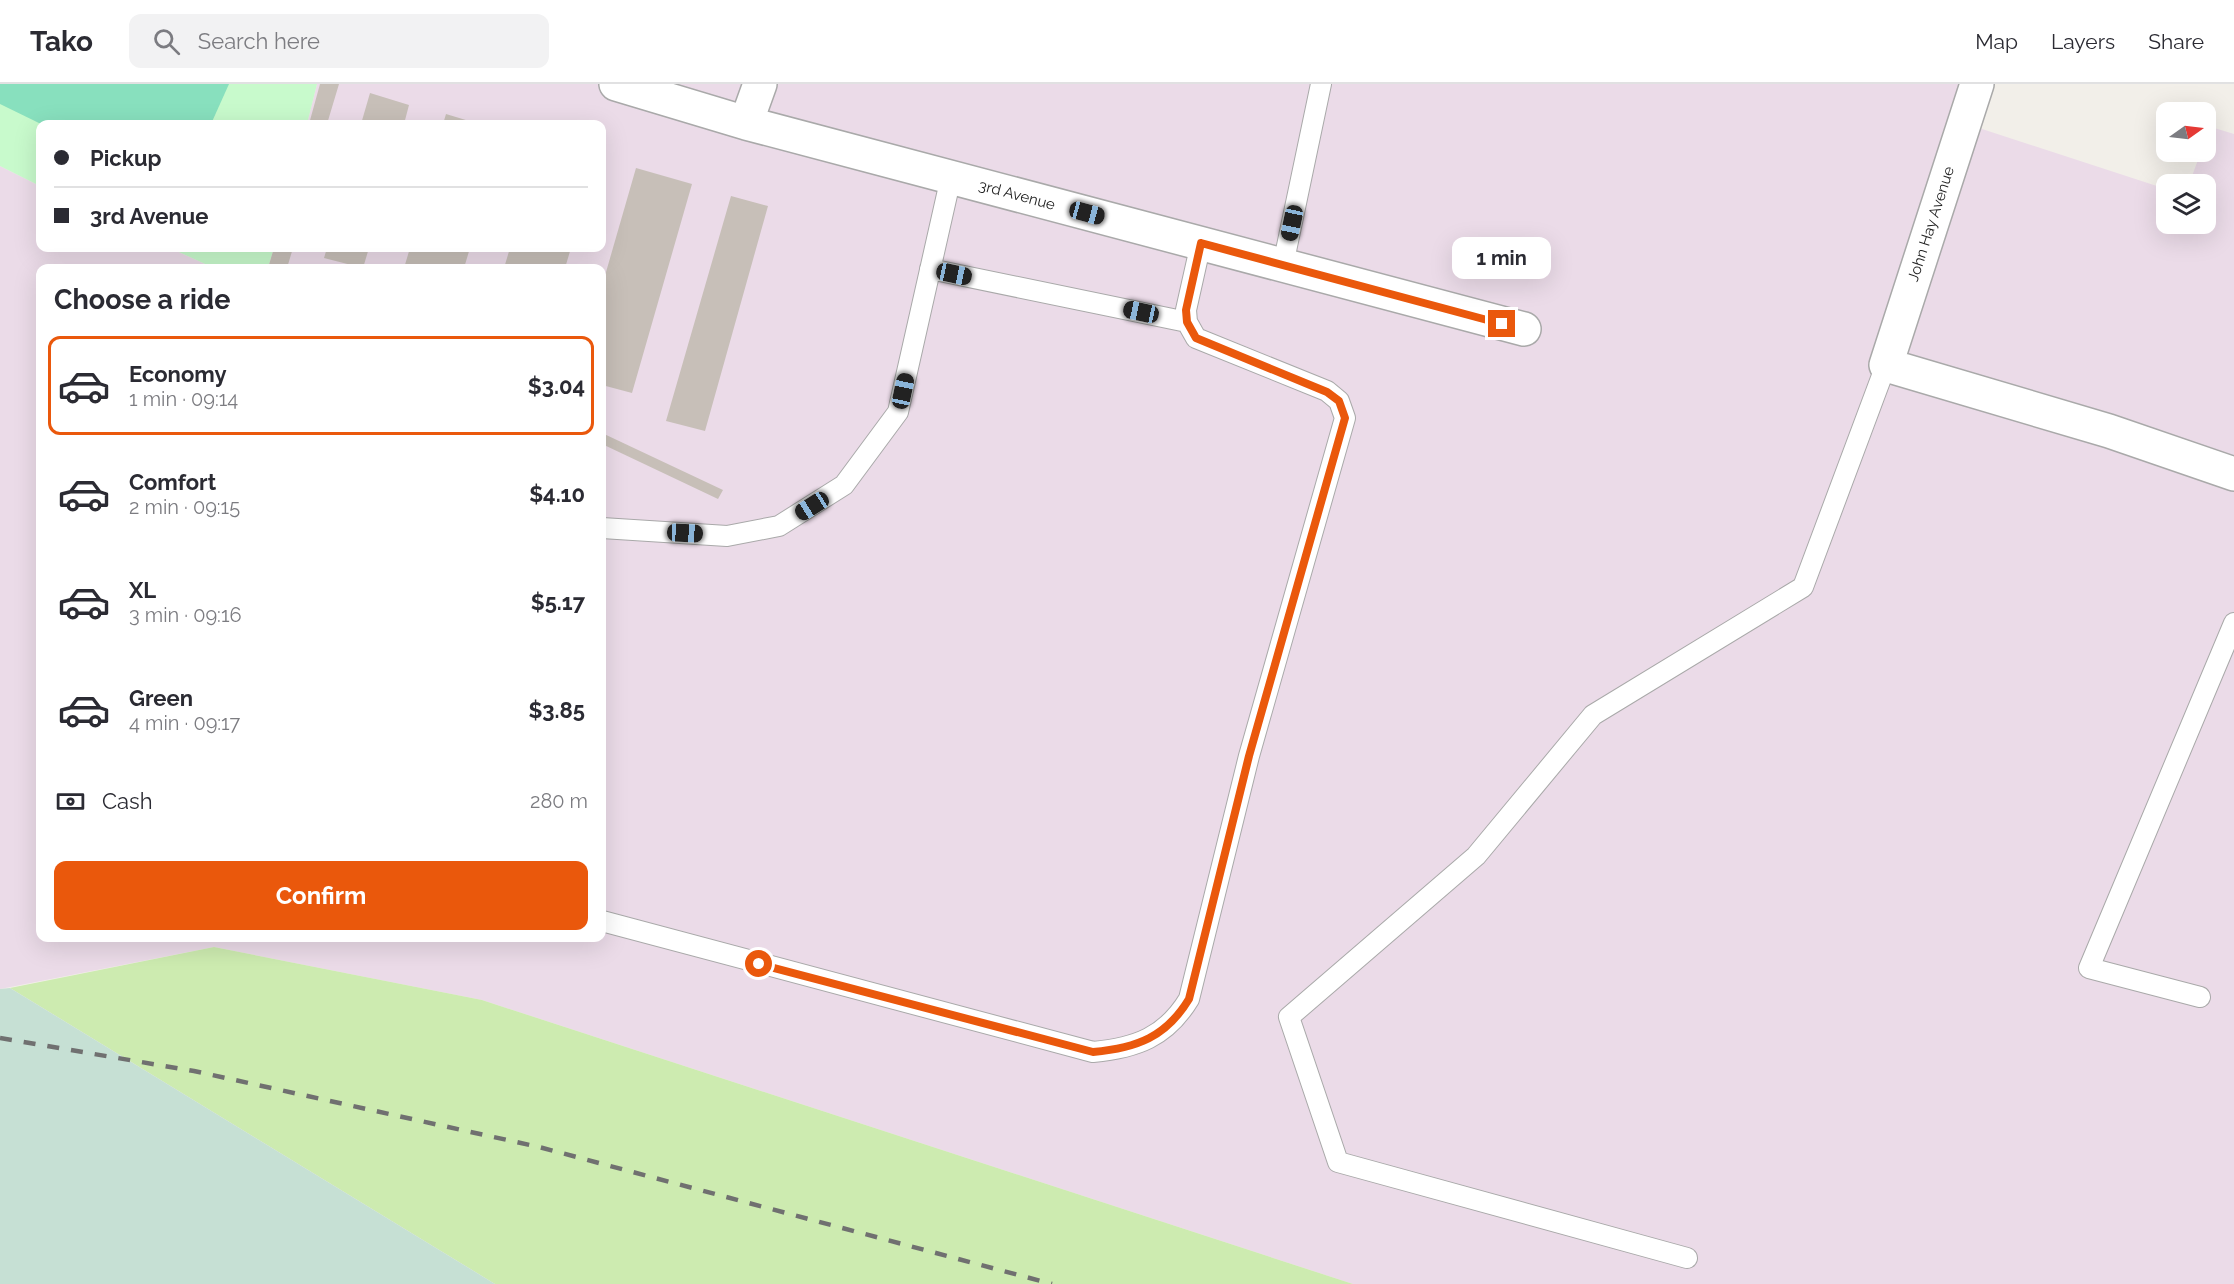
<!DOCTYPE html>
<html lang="en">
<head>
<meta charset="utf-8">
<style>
	body { margin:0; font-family:Raleway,sans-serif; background:#f2f2f3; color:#2b2b33; height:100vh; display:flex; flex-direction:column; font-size:22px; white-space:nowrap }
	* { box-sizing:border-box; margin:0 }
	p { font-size:20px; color:#7c7c81 }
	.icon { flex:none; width:33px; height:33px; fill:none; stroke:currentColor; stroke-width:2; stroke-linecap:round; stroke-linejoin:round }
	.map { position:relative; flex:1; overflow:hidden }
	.sheet { position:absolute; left:36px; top:180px; width:570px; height:678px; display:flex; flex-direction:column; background:#fff; border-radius:12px; box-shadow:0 6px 24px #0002 }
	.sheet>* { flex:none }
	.banner { position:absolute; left:36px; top:36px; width:570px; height:132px; border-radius:12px; box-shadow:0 6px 24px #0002; display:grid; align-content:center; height:132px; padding:0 18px; background:#fff }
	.needle { width:39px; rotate:76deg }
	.controls { position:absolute; left:2156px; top:18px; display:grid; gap:12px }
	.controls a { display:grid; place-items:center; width:60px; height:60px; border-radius:12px; background:#fff; box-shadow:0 6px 24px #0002; font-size:30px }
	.end { position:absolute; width:27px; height:27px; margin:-14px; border:8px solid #ea580c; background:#fff; box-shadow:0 0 0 3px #fff }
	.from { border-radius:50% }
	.bubble { position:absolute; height:42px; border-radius:12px; background:#fff; box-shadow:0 6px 24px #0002; font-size:20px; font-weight:700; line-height:42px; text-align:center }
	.car { position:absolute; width:18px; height:36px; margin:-18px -9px; border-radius:8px; box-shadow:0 0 4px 2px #0007; background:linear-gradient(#222 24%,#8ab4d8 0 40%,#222 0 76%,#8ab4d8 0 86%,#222 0) }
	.banner b { display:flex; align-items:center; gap:21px; height:57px; font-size:22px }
	.banner b+b { border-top:2px solid #e1e1e2 }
	.banner i { width:15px; height:15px; background:#2b2b33 }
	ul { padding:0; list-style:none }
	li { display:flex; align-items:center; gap:18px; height:99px; margin:0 12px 9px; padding:0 6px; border:3px solid transparent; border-radius:12px }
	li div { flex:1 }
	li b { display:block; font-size:22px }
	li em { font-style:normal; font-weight:700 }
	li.current { border-color:#ea580c }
	li>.icon { width:54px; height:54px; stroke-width:1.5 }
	h2 { padding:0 18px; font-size:27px; line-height:72px }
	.pay { display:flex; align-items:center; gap:15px; height:66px; padding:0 18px; font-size:22px }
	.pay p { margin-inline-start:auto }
	.action { display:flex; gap:12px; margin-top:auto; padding:12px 18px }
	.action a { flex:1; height:69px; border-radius:12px; background:#ea580c; color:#fff; font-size:24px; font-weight:700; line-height:69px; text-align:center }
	header { display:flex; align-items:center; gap:36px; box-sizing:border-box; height:84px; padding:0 30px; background:#fff; border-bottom:2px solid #e1e1e2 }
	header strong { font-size:28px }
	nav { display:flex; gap:33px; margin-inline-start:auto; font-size:21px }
	.search { width:420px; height:54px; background:#f2f2f3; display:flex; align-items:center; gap:15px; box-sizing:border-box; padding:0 21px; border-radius:12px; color:#7c7c81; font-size:22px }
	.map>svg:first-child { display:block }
</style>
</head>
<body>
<header>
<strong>Tako</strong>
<div class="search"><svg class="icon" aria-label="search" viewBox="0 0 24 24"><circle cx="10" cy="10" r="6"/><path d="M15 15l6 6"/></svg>Search here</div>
<nav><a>Map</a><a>Layers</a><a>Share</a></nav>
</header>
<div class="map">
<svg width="2234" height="1200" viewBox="0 0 2234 1200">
	<rect width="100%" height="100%" fill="#f2efe9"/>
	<path fill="#ebdbe8" d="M317,0H1992L1979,44L2166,105V140H2205V100H2189L2201,68H2205V58L2211,43L2234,50V1200H1353L482,916L214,863L0,905V82L40,102V164H170L214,184H40V854H602V184H268L274,164H602V40H307Z"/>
	<path fill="#cdebb0" d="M214,863L482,916L1353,1200H495L10,904Z"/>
	<path fill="#c6e0d4" d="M10,904L495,1200H0V905Z"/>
	<path fill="#c8facc" d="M0,0H317L307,40H40V102L0,82Z
		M170,164H274L268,184H214Z"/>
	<path fill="#88e0be" d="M0,0H229L211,40H41L0,20Z"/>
	<path fill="#c7bfb8" d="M320,0H339L327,40H309Z
		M370,9L409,21L404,40H361Z
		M446,30L479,40H443Z
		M636,84L692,100L632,309L602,301V202Z
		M731,112L768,122L705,347L666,337Z
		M274,164H293L287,184H268Z
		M327,164H369L363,184L324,174Z
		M410,164H470L464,184H404Z
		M510,164H571L565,184H504Z
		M602,349L723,406L718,415L602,360Z"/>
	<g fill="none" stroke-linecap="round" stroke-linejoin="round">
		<defs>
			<path id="service" d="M1283,181L1321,0
				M930,185L1187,238
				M602,444L727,452L779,442L844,401L898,328L951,93
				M602,837L1093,968C1136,964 1166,953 1189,915L1249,672L1345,334L1339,317L1327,307L1196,254L1187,238L1186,226L1201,159
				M2200,913L2089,884L2234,539
				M1687,1174L1338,1078L1289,933L1476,772L1593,631L1803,503L1886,281"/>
			<path id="minor" d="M616,0L746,39L1524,245
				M1977,0L1886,281L2109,347L2234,390
				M746,39L760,0"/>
		</defs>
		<use href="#service" stroke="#a9a9a9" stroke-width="22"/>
		<use href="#minor" stroke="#a9a9a9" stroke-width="36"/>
		<use href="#service" stroke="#fff" stroke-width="20"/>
		<use href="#minor" stroke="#fff" stroke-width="33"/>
		<path stroke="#707070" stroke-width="4.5" stroke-dasharray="12 12" stroke-linecap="butt" d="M0,954L194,987L539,1063L1052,1200"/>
	</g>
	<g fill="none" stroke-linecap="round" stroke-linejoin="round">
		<path stroke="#ea580c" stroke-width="8" d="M759,880L1093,968C1137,964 1166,953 1189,915L1249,672L1345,334L1339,317L1327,308L1196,254L1187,238L1186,226L1201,159L1502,240"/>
	</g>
	<g text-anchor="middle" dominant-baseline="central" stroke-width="5" stroke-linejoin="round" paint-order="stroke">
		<g font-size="15" fill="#222" stroke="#fff">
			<text transform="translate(1017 111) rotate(15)">3rd Avenue</text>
			<text transform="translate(1931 140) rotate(-72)">John Hay Avenue</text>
		</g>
	</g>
</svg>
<div class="controls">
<a><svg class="needle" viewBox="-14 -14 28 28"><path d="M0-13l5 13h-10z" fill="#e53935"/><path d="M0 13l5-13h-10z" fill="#7c7c81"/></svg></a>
<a><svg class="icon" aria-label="layers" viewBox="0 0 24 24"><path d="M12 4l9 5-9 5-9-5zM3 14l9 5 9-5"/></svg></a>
</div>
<i class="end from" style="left:759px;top:880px"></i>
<i class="end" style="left:1502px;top:240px"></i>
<div class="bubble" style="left:1452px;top:153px;width:99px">1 min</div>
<i class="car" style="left:1087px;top:129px;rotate:105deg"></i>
<i class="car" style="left:1292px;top:139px;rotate:192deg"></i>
<i class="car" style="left:954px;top:190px;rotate:102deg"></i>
<i class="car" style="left:1141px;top:228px;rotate:282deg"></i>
<i class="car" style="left:903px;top:307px;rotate:12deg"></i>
<i class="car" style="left:812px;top:422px;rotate:238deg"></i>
<i class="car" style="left:685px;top:449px;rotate:93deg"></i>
<div class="banner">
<b><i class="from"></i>Pickup</b>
<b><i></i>3rd Avenue</b>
</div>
<section class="sheet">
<h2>Choose a ride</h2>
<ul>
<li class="current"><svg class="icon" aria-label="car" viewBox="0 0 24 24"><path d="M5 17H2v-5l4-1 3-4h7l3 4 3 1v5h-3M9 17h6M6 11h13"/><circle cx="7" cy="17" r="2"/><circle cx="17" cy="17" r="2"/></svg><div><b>Economy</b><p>1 min · 09:14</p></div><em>$3.04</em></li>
<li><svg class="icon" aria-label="car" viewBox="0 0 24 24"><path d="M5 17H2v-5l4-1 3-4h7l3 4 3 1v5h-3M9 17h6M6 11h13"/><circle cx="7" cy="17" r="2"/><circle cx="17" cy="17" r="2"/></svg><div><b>Comfort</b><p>2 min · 09:15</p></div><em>$4.10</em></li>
<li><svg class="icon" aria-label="car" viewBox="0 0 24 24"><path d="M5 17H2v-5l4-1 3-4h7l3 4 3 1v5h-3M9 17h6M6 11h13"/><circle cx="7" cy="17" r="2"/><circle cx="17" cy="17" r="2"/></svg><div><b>XL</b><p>3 min · 09:16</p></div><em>$5.17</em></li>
<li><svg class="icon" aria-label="car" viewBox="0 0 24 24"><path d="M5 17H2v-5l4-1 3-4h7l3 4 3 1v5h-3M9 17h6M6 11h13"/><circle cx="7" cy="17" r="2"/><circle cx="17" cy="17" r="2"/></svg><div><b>Green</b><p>4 min · 09:17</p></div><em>$3.85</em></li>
</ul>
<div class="pay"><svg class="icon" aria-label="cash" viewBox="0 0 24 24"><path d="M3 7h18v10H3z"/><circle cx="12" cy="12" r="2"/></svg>Cash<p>280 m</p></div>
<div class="action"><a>Confirm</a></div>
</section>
</div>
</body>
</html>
